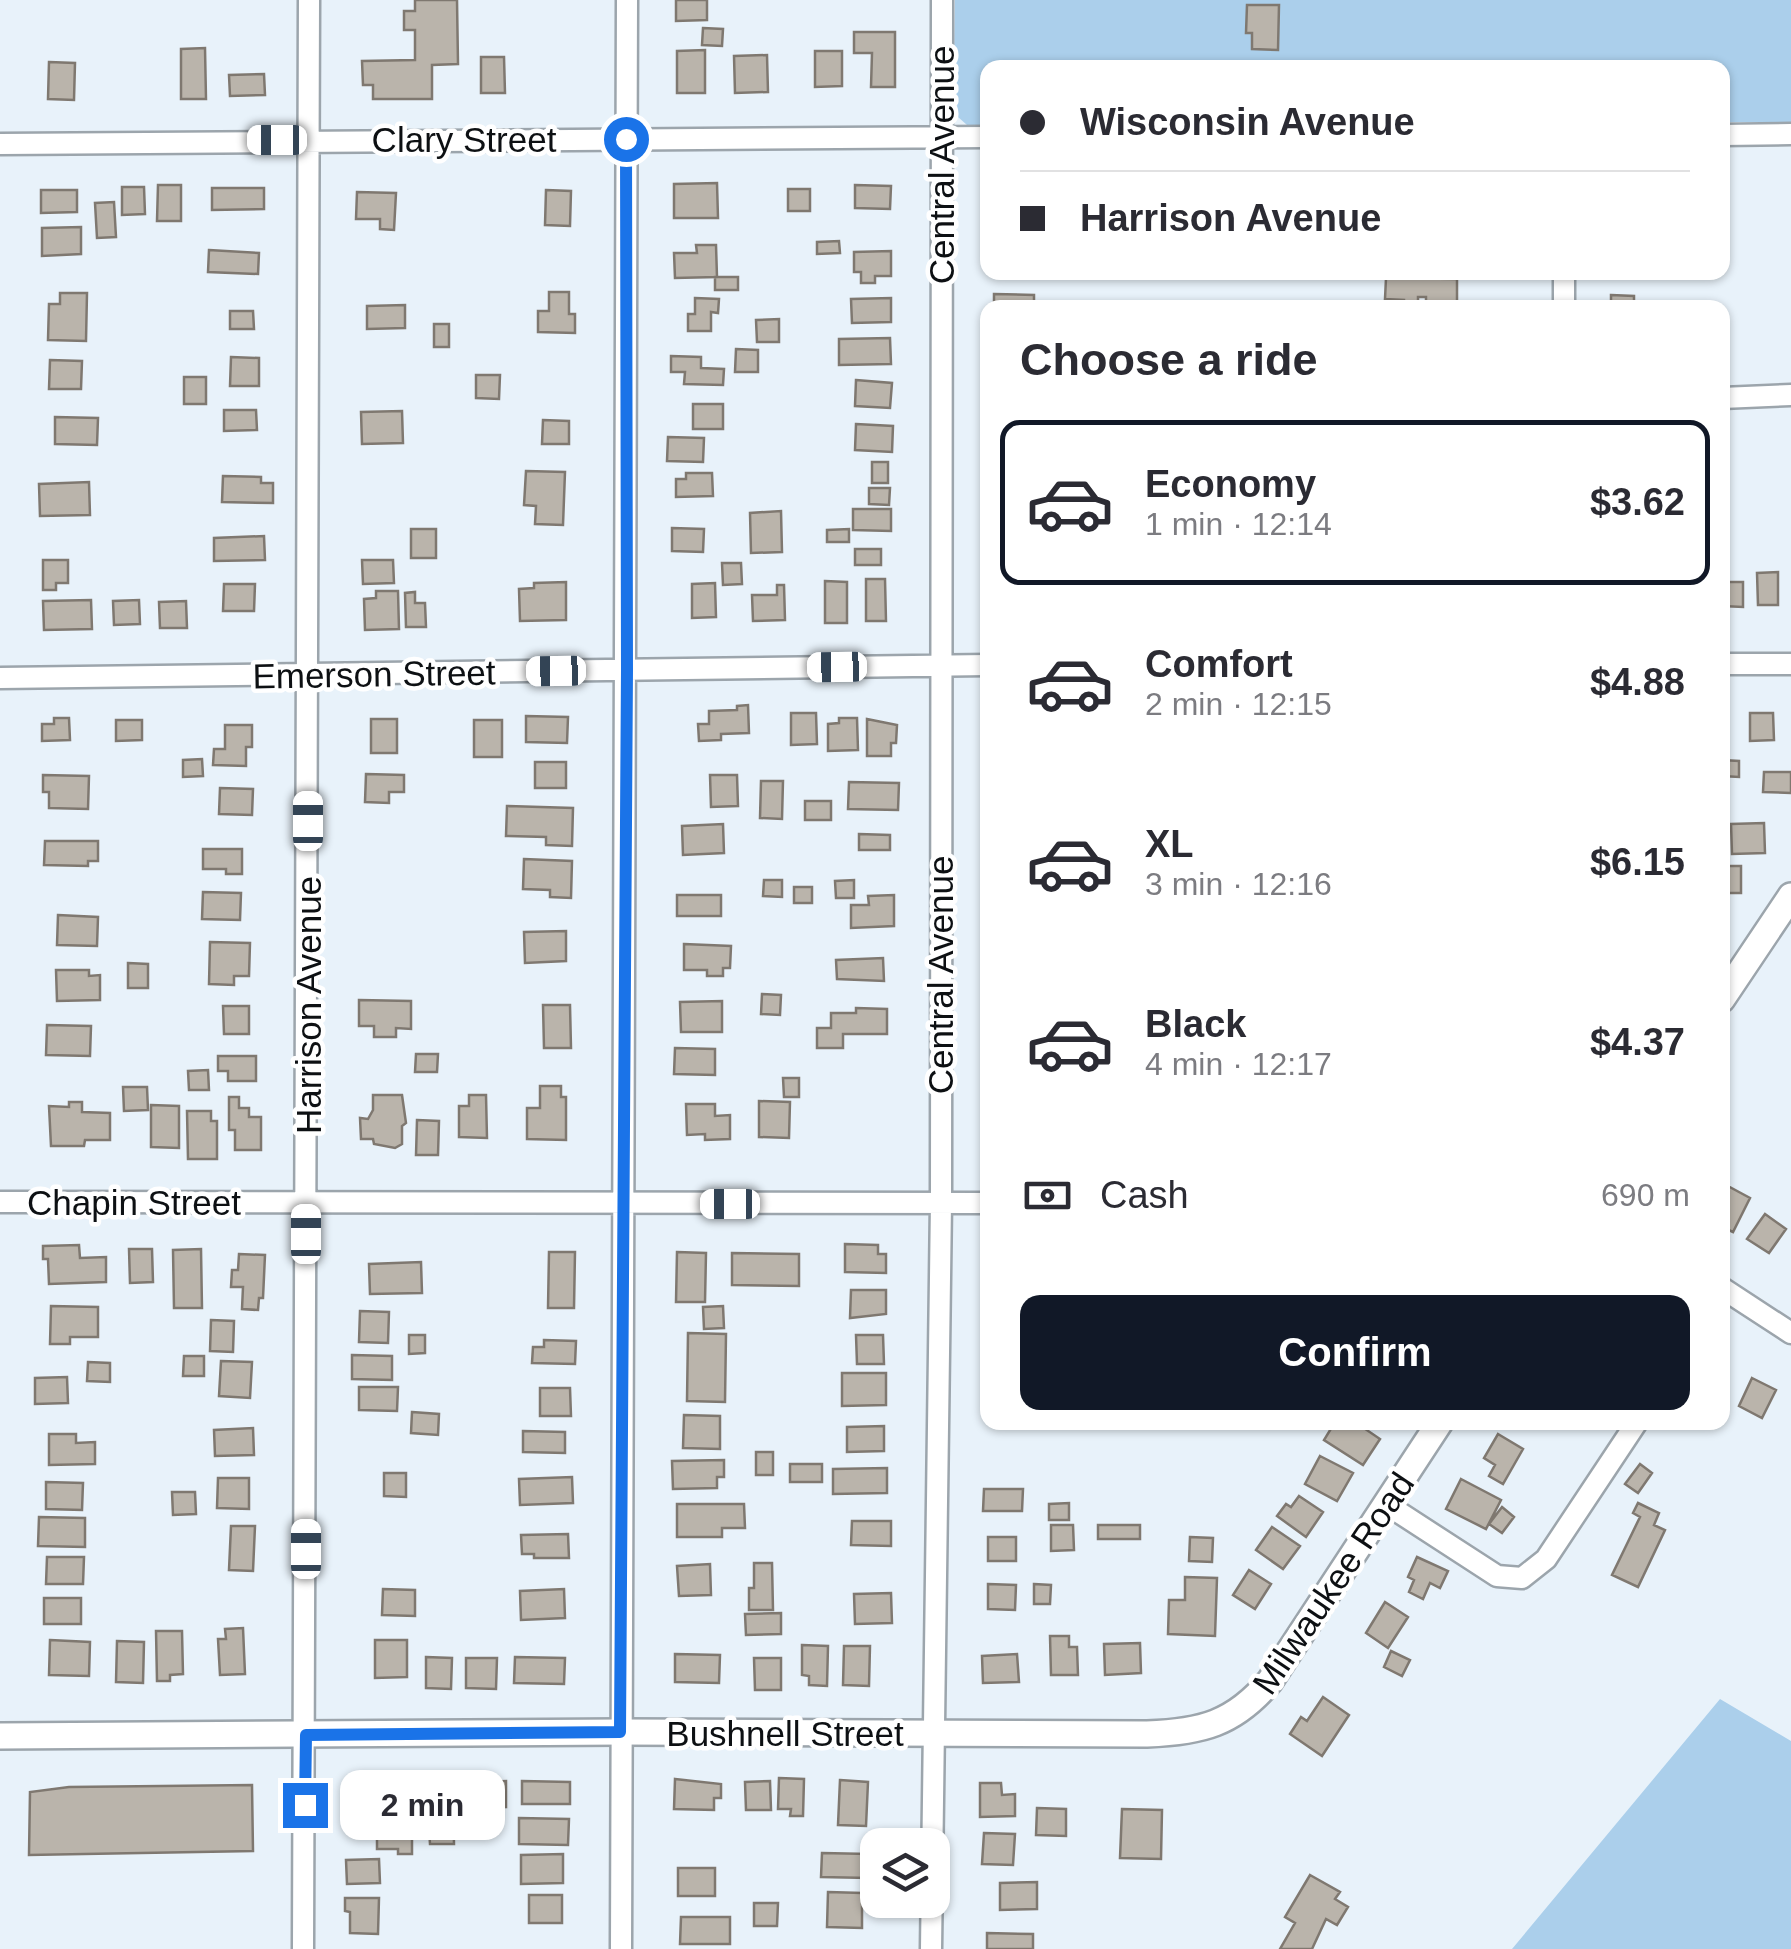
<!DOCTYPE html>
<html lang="en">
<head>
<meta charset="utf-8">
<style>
	body { margin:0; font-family:Arial,sans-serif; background:#f7f7f7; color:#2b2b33; height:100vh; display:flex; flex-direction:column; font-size:38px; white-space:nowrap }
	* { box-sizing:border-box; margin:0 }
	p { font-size:32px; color:#7c7c81 }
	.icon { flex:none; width:55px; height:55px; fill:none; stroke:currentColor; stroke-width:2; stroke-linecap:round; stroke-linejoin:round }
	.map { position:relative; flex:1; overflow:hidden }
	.panel { position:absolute; left:980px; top:300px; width:750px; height:1130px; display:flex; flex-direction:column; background:#fff; border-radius:20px; box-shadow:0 2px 8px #0004 }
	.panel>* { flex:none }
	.top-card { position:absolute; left:980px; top:60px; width:750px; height:220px; border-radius:20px; box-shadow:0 2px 8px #0004; display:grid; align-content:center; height:220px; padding:0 40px; background:#fff }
	.tools { position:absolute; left:860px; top:1828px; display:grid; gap:20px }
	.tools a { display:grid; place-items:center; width:90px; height:90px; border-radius:20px; background:#fff; box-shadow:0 2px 8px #0004; font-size:50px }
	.end { position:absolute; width:45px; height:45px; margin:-22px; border:12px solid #1a73e8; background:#fff; box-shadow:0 0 0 5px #fff }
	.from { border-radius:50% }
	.bubble { position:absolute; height:70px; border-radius:20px; background:#fff; box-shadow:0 2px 8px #0004; font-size:32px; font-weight:700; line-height:70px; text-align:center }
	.car { position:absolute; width:30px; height:60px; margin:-30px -15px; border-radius:12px; box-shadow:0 0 8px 2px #0007; background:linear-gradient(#fff 24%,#345 0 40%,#fff 0 76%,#345 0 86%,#fff 0) }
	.top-card b { display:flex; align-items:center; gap:35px; height:95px; font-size:38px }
	.top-card b+b { border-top:2px solid #e1e1e2 }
	.top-card i { width:25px; height:25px; background:#2b2b33 }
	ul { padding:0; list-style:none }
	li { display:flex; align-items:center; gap:30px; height:165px; margin:0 20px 15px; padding:0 20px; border:5px solid transparent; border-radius:20px }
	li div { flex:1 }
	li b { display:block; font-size:38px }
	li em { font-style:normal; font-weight:700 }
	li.selected { border-color:#111827 }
	li>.icon { width:90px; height:90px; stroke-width:1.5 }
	h2 { padding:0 40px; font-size:45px; line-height:120px }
	.pay { display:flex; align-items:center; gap:25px; height:110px; padding:0 40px; font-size:38px }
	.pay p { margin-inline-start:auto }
	.cta { display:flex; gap:20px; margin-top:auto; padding:20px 40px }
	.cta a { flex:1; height:115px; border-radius:20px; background:#111827; color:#fff; font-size:40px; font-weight:700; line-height:115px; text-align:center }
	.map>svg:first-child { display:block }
</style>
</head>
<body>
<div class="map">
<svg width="1791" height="1949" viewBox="0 0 1791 1949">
	<rect width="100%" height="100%" fill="#e8f2fa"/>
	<path fill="#abcfeb" d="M955,0H1791V122H1723L1722,68H988L987,125H967L958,117L954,63Z
		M1720,1699L1791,1741V1949H1512Z"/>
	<path fill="#bab4ab" stroke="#7f7870" stroke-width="2.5" d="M415,0H457L458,64L432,65V99H373V85H363L362,61L415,60V30H404V11H415Z
		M676,0H707V20L676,21Z
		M1247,5H1279L1278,50L1252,49V33H1246Z
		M703,28L723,29L722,46L702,45Z
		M854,32H895V87H871L872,53H854Z
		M205,48L206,99H181V49Z
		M705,50V93H677V51Z
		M815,51H842V86L815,87Z
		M767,55L768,92L735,93L734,56Z
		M481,57H504L505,93H481Z
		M49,62L75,63L74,100L48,99Z
		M264,74L265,95L230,96L229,75Z
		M717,183L718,218H674V184Z
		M158,185H181V221H157Z
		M855,185L891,186L890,209L855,208Z
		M122,187H144L145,214L122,215Z
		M212,188H264V209L212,210Z
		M788,189H810V211H788Z
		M41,190H77V212L41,213Z
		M546,190L571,191L570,226L545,225Z
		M357,192L396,193L394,230L380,229V219H356Z
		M114,202L116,237L97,238L95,203Z
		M81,227V254L42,256V228Z
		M839,241L840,253L817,254V242Z
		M696,245H716L717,277L675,278L674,253H697Z
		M209,250L259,253L258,274L208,272Z
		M891,251V276H875V283H861V272H854V252Z
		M715,277H738V290H715Z
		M1386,278L1457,279V308H1426V297H1418V307H1404V300L1385,299Z
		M549,292H569V314H575V333L538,332V311H549Z
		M60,293H87L86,341L48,340L49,304H60Z
		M994,294L1034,295V308H994Z
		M1611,295L1634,296V308H1611Z
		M695,298L719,299L718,313L711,312V331H688V314H695Z
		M891,298V322L852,323L851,299Z
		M405,305V328L367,329V306Z
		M230,311H253L254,329H230Z
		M779,319V342H757L756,320Z
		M434,324H449V347H434Z
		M890,338L891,364L839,365V339Z
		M736,349L758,350V372H735Z
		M671,356L701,357V368L724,369L723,385L684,384L685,372H671Z
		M231,357L259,358V386H230Z
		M50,360L82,361L81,389H49Z
		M476,375H500L499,399L476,398Z
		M184,377H206V404H184Z
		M856,380L892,383L890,408L855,406Z
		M693,404H723V429H693Z
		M224,410H256L257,430L224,431Z
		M402,411L403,443L362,444L361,412Z
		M55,417L98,418L97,445L55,444Z
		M543,420L569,421V444H542Z
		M856,424L893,426L892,452L855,450Z
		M668,437L704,438L703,462L667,461Z
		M872,462H888V483H872Z
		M526,471L565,472L563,525L535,524L536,506L524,505Z
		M686,473H712L713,496L676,497V479H686Z
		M223,476L261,477V483H273V503L222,502Z
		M89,482L90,515L40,516L39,484Z
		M869,488H890L889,505L869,504Z
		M853,509H891V531L853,530Z
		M781,511L782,552L751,553L750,513Z
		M672,528L704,529L703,552L672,551Z
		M411,529H436V558H411Z
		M849,529V542H827V530Z
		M264,536L265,560L214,561V538Z
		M855,549H881V565H855Z
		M43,560H68V583H56V590H43Z
		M362,560H393L394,583L363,584Z
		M722,563H741L742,584L723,585Z
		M1778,572V605H1758L1757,573Z
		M866,579H885L886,621H866Z
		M825,581L847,582V623H825Z
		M566,582V620L520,621L519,589L534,588V583Z
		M1722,582H1743V607L1722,606Z
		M715,583L716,617L692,618V584Z
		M224,584H255L254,611H223Z
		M777,585H784L785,620L753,621L752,595H777Z
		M376,591H398L399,629L365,630L364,599L376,598Z
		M415,592V603H425L426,627H406L405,593Z
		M91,600L92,629L44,630L43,601Z
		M139,600L140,624L114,625L113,601Z
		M186,601L187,628H160L159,602Z
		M748,705L749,733L721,734V740L699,741L698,724H709V711L737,710V706Z
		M791,713H816L817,744L791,745Z
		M1750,713H1773L1774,740L1750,741Z
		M526,716L568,717L567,743L526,742Z
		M54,718H69L70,740L42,741V724H54Z
		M839,718H857L858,750L828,751V724L839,723Z
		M371,719H397V753H371Z
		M867,719L897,725L896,743H891V756H867Z
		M116,720H142V740L116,741Z
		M474,720H502V757H474Z
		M225,725H252V747H246V766L213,765L214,749H225Z
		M202,759L203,776L183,777V760Z
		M1722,760L1739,761V777L1722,776Z
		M535,762H566V788H535Z
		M1764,772H1791V793L1763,792Z
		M366,774L404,775V792H389V803L365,802Z
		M43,775L89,776L88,809L49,808V792H43Z
		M710,775H737L738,806L711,807Z
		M761,781H783L782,819L760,818Z
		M849,782L899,783L898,810L848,809Z
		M220,788L253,789L252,815L219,814Z
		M805,801H831V820H805Z
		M507,806L573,808L572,846L546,845V837L506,836Z
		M1764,823L1765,853L1732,854L1731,824Z
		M723,824L724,853L683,855L682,826Z
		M859,834L890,835V850H859Z
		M45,841H98V861H88V866L44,865Z
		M203,849H242V874H226V869H203Z
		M524,859L572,861L571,898L550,897V890L523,889Z
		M1722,866H1741V893H1722Z
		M764,880H782V897L763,896Z
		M854,880V898H836L835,881Z
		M794,887H812V903H794Z
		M203,892L241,893L240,920L202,919Z
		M677,895H721V916H677Z
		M894,895V926L851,928V905H869L868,896Z
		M58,915L98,917L97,946L57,945Z
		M566,931V961L525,963L524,932Z
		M210,942L250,943L249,976H234V985L209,984Z
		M684,944L731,946L730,968H723V976H707V970H684Z
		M883,958L884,981L837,979L836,960Z
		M128,963L148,964V988H128Z
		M56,970H89V976L100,975V1000L57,1001Z
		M762,994L781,995L780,1015L761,1014Z
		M359,1000L411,1001V1029L396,1028V1037H374V1026H359Z
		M722,1001V1032H681L680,1002Z
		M543,1005H570L571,1048H544Z
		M223,1006H249V1034H224Z
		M856,1008L887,1009V1034H843V1048H817V1028H831V1013H856Z
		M47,1025L91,1026L90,1056L46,1055Z
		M675,1048L715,1049V1075L674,1074Z
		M416,1054H438L437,1072H415Z
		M218,1056H256V1081H228V1071H218Z
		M208,1070L209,1090H189L188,1071Z
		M783,1078H799V1097H784Z
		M540,1086H561V1097H566V1140L527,1139V1108H540Z
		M123,1087H147L148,1110L124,1111Z
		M373,1095H402L406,1123L402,1126V1144L395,1148L374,1144L373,1139H361L360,1118L368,1119L373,1110Z
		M469,1095H486L487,1138L459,1137V1106H469Z
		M229,1097H239V1108H249V1117H261V1150H235V1130H229Z
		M759,1101L790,1102L789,1138L759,1137Z
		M69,1102H82V1112L110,1113V1140H85L84,1146H51L49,1106L69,1107Z
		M686,1104H715V1116L730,1115V1139L705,1140V1134L687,1135Z
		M151,1105L179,1106V1148L151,1147Z
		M187,1111H211V1121H217V1159H188Z
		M417,1120L439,1121L438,1155H416Z
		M1726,1185L1750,1198L1733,1232L1722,1227V1192Z
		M1765,1214L1786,1229L1769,1253L1747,1239Z
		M845,1244L878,1245V1254H886V1273L845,1272Z
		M79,1245L80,1258L106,1257V1282L49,1284L48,1259H43V1246Z
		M129,1249H152L153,1282L130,1283Z
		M201,1249L202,1308H174L173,1250Z
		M549,1252H575L574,1308H548Z
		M677,1252L706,1253L705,1302H676Z
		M732,1253L799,1254V1286L732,1285Z
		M239,1254L265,1255L263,1298H259L258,1310L242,1309L243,1287H231L232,1270H238Z
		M421,1262L422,1293L370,1294L369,1264Z
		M851,1290H886V1314L850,1318Z
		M51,1306L98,1307V1337H70V1344H50Z
		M723,1306L724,1328L704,1329L703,1307Z
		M360,1311L389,1312L388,1343L359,1342Z
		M211,1320L234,1321L233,1352L210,1351Z
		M688,1333L726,1334L725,1402L687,1401Z
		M409,1335H425V1353L409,1354Z
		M856,1335H883L884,1364H857Z
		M544,1340L576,1341L575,1364L532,1363L533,1347H544Z
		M352,1355L392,1356V1380L352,1379Z
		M184,1356H204V1376H183Z
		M221,1361L252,1362L250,1398L219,1396Z
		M88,1362L110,1363V1382L87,1381Z
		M842,1373H886V1405L842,1406Z
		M67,1377L68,1403L35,1404V1378Z
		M1752,1378L1776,1390L1762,1418L1739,1406Z
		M359,1387H398L397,1411L359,1410Z
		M540,1388H570L571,1416H540Z
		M412,1412L439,1414L438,1435L411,1433Z
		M684,1415L720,1416V1449L683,1448Z
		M1335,1422H1355L1380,1439L1363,1465L1324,1440Z
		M884,1426V1451L847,1452V1427Z
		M253,1428L254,1455L215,1456L214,1430Z
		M523,1431L565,1432V1453L523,1452Z
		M49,1434H76V1443L95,1442V1464L49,1465Z
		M1498,1434L1523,1449L1503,1484L1489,1476L1495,1465L1484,1458Z
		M756,1452H773V1475H756Z
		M1320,1456L1353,1473L1337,1501L1305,1484Z
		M724,1460V1477H717V1488L673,1489L672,1461Z
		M790,1464H822V1482H790Z
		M1640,1464L1652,1473L1638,1493L1625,1484Z
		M887,1468V1493L833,1494V1469Z
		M384,1473H406V1497L384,1496Z
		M572,1477L573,1503L520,1505L519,1479Z
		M218,1478H249V1509L217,1508Z
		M1461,1479L1501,1500L1486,1529L1446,1509Z
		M46,1482L83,1483L82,1510L46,1509Z
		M984,1489H1023L1022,1511H983Z
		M172,1492H195L196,1514L173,1515Z
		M1299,1496L1323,1512L1306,1537L1277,1516L1286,1504L1291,1507Z
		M1069,1503V1520H1049V1504Z
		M1638,1503L1659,1513L1654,1525L1665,1530L1638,1587L1612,1575L1640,1517L1633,1513Z
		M677,1504H744L745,1528H722V1537H677Z
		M1502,1507L1514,1517L1502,1533L1489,1524Z
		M39,1517L85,1518V1547L38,1546Z
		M852,1521H891V1546L851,1545Z
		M1051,1525H1073L1074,1550L1051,1551Z
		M1098,1525H1140V1539H1098Z
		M231,1526H255L253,1571L229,1570Z
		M1272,1527L1300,1546L1283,1569L1256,1550Z
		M568,1534L569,1558H534V1554H522L521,1535Z
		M988,1537H1016V1561H988Z
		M1190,1537L1213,1538L1212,1562L1189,1561Z
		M47,1557H84L83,1584H46Z
		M1417,1557L1448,1571L1440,1588L1430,1583L1423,1599L1409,1592L1414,1580L1408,1577Z
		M754,1563H772L773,1610H749V1588H754Z
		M710,1564L711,1595L679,1596L677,1566Z
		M1249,1570L1271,1584L1255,1609L1233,1595Z
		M1185,1577L1217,1578L1215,1636L1168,1634L1169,1600H1185Z
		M988,1584L1016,1585L1015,1610L988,1609Z
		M1034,1584L1051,1585L1050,1604H1034Z
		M383,1589L415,1590V1616L382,1615Z
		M564,1589L565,1618L521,1620L520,1591Z
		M891,1593L892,1623L855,1624L854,1594Z
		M44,1598H81V1624H44Z
		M1385,1602L1408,1617L1388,1648L1366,1633Z
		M781,1613V1634L746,1635L745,1614Z
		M243,1628L245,1674L220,1675L218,1639H226L225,1629Z
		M156,1631H182L183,1674L170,1675V1681H157Z
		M1050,1636H1069V1647H1077L1078,1675H1051Z
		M50,1640L90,1642L89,1676L49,1675Z
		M375,1640H407V1677L375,1678Z
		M117,1641L144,1642L143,1683L116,1682Z
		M1140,1643L1141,1673L1105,1675L1104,1644Z
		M802,1645L828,1646L827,1686L809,1685V1676L802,1675Z
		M844,1646H870L869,1686L843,1685Z
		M1391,1651L1410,1660L1402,1676L1384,1667Z
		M675,1654L720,1655L719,1683L675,1682Z
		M1017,1654L1019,1682L983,1683L982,1656Z
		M426,1657L452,1658L451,1689L426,1688Z
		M515,1657L565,1658L564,1684L514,1683Z
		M466,1658H497L496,1689L466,1688Z
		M754,1658H781V1690H755Z
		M1323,1697L1349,1715L1322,1756L1290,1734L1301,1717L1307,1721Z
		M779,1778L804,1779L803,1816H790L791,1809H778Z
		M675,1779L721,1784V1798H714V1810L674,1809Z
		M840,1780L868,1782L866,1826L838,1825Z
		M506,1781V1807L483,1808V1782Z
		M522,1781L570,1782V1804H522Z
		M770,1781L771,1810H746L745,1782Z
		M980,1783H1001L1002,1795L1015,1794V1816L980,1817Z
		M252,1785L253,1851L29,1855L30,1792L69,1787Z
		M453,1790L454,1844H430L429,1828H423L422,1791Z
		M364,1794H389V1823H396V1837H412V1854H398V1849H377V1837H364Z
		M1037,1808L1066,1809V1836L1036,1835Z
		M1122,1809L1162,1810L1161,1859L1120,1858Z
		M519,1818L569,1819L568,1845L519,1844Z
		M984,1833L1015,1834L1013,1865L982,1864Z
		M822,1853L869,1854V1878L821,1877Z
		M563,1854V1883L521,1884V1855Z
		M379,1859L380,1883L347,1884L346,1860Z
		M678,1868H715V1896H678Z
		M1310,1875L1340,1892L1335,1899L1348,1907L1337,1925L1326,1919L1312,1949H1280L1295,1923L1285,1917Z
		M1037,1882V1909L1000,1910V1883Z
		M828,1892L862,1893V1928L827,1927Z
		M529,1895H562V1923H529Z
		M345,1898H379L378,1934L350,1933V1912L345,1911Z
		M754,1903H778L777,1926H754Z
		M681,1917H730V1944H680Z
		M987,1933L1033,1934V1949H987Z"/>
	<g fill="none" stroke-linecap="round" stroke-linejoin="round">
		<defs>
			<path id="minor" d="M1722,135L1791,134
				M0,144L988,137
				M1564,272V308
				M1722,398L1791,395
				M1722,664H1791
				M0,678L988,665
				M0,1202L988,1203
				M1722,1288L1791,1333
				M1386,1504L1497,1576L1522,1578L1546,1559L1637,1422
				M303,1949L309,0
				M621,1949L627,0
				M931,1949L941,1203L942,0"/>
			<path id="tertiary" d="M1722,999L1791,896
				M0,1736L621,1732L1147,1734C1201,1732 1234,1724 1270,1681L1440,1422"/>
		</defs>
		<use href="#minor" stroke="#9ca5ac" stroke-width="25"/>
		<use href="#tertiary" stroke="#9ca5ac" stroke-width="30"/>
		<use href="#minor" stroke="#fff" stroke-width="20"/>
		<use href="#tertiary" stroke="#fff" stroke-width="25"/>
	</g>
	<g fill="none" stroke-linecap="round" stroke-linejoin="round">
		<path stroke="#1a73e8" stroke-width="12" d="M305,1805L306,1735L620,1732L627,670L626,139"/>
	</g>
	<g text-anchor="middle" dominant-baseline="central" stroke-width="9" stroke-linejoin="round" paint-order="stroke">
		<g font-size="35" fill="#0d1013" stroke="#fff">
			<text x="464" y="139">Clary Street</text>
			<text transform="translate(941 165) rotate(-90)">Central Avenue</text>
			<text transform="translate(374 674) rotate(-1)">Emerson Street</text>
			<text transform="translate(940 975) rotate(-90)">Central Avenue</text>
			<text transform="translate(308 1005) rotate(-90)">Harrison Avenue</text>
			<text x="134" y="1202">Chapin Street</text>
			<text transform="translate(1333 1583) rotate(-56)">Milwaukee Road</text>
			<text x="785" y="1733">Bushnell Street</text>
		</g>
	</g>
</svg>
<div class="tools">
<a><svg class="icon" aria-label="layers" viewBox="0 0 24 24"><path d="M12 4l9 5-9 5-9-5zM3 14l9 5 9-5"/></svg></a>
</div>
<i class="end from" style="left:626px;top:139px"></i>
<i class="end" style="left:305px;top:1805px"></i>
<div class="bubble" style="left:340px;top:1770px;width:165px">2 min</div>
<i class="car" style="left:277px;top:140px;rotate:270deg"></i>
<i class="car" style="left:837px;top:667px;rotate:269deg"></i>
<i class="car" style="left:556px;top:671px;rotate:269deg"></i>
<i class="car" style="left:308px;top:821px;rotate:0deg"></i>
<i class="car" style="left:730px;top:1204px;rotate:270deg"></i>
<i class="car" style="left:306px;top:1234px;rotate:0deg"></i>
<i class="car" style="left:306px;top:1549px;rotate:0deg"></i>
<div class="top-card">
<b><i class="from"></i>Wisconsin Avenue</b>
<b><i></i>Harrison Avenue</b>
</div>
<section class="panel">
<h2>Choose a ride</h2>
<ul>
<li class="selected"><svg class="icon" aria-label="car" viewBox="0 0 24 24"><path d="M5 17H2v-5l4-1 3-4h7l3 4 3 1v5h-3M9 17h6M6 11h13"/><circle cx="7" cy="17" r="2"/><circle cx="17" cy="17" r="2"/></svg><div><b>Economy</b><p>1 min · 12:14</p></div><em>$3.62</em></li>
<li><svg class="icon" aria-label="car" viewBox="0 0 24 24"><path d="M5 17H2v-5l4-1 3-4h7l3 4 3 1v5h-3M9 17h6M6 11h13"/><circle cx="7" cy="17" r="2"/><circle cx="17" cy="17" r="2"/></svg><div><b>Comfort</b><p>2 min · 12:15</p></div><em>$4.88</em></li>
<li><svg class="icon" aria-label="car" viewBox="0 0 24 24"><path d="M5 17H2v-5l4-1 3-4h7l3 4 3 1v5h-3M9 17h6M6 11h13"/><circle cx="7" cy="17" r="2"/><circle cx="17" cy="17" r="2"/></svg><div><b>XL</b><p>3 min · 12:16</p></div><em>$6.15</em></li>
<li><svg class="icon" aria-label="car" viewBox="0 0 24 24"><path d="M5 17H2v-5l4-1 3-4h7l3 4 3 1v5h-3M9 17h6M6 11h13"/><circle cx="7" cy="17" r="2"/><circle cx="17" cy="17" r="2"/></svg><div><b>Black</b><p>4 min · 12:17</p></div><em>$4.37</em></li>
</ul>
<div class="pay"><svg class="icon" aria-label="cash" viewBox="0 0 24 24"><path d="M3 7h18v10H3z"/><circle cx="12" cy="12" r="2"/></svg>Cash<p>690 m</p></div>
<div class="cta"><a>Confirm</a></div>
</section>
</div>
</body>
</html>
